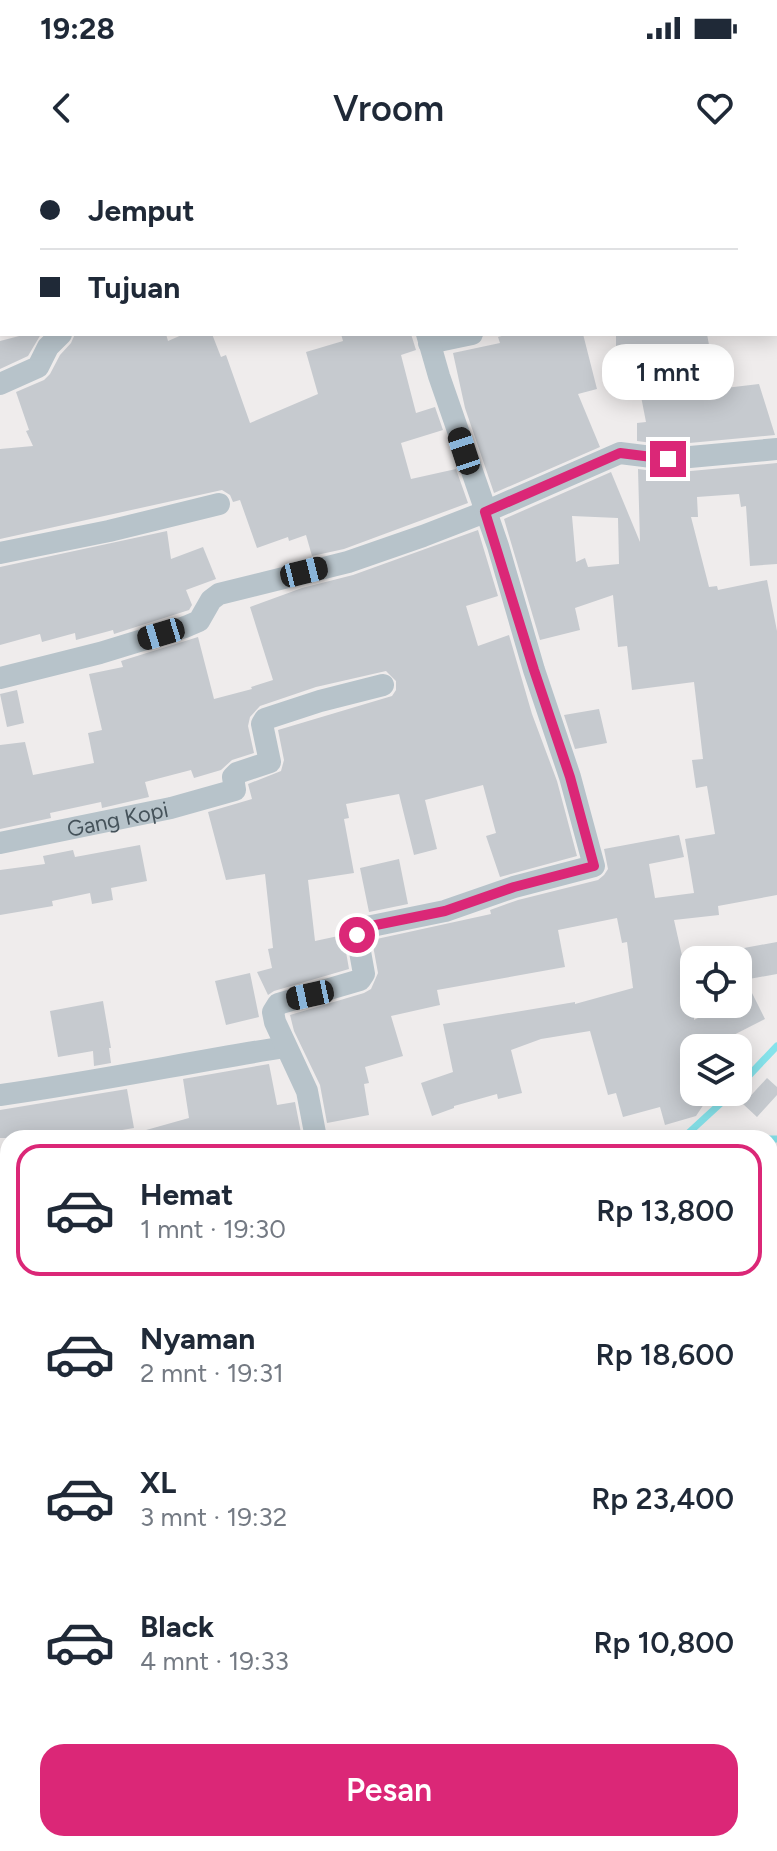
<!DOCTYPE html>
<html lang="id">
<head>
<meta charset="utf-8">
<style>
	body { margin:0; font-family:Figtree,sans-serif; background:#f6f6f7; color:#1f2937; height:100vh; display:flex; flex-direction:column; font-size:30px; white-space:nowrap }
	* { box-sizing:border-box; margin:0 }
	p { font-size:26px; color:#747a83 }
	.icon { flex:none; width:44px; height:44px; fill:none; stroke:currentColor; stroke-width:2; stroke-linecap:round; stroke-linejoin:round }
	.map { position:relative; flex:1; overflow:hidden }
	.sheet { position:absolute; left:0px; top:970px; width:778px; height:722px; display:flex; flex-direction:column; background:#fff; border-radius:24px 24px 0 0; box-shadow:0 4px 20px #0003 }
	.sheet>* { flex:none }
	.guide { position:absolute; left:0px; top:0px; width:778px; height:176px; box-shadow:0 4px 20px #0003; display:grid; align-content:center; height:176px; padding:0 40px; background:#fff }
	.tools { position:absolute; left:680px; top:786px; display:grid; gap:16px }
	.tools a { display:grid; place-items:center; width:72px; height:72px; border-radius:16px; background:#fff; box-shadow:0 4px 20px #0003; font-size:40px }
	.end { position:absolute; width:36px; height:36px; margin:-18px; border:10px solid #db2777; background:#fff; box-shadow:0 0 0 4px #fff }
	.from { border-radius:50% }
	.bubble { position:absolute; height:56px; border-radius:24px; background:#fff; box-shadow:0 4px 20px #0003; font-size:26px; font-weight:600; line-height:56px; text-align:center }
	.car { position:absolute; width:24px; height:48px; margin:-24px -12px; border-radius:10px; box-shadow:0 0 6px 2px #0007; background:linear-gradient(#222 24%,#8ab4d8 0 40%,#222 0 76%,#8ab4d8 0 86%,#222 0) }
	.guide b { display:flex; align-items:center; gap:28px; height:76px; font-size:30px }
	.guide b+b { border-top:2px solid #e0e1e3 }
	.guide i { width:20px; height:20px; background:#1f2937 }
	ul { padding:14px 0 0; list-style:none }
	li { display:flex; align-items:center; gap:24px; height:132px; margin:0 16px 12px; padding:0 24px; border:4px solid transparent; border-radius:24px }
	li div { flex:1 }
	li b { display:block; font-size:30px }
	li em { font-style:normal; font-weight:600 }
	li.active { border-color:#db2777 }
	li>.icon { width:72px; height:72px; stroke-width:1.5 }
	.cta { display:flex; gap:16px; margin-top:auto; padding:16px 40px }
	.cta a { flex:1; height:92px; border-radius:24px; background:#db2777; color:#fff; font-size:32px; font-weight:600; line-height:92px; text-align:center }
	.status { display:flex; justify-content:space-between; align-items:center; height:56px; padding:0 40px; background:#fff; direction:ltr }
	.status svg { height:22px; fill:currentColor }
	header { display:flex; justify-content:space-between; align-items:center; height:104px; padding:0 40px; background:#fff; font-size:36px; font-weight:600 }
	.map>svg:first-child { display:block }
</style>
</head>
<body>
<div class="status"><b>19:28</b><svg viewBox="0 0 49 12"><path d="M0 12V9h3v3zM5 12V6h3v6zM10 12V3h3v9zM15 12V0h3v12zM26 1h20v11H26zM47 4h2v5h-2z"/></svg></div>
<header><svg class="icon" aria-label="back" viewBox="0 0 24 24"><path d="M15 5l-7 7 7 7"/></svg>Vroom<svg class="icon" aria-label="heart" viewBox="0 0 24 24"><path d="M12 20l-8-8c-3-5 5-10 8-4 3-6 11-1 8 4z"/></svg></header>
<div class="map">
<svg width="777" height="1691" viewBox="0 0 777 1691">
	<rect width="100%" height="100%" fill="#efecec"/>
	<path fill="#b9eec7" d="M777,1094V1251L770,1248V1101Z"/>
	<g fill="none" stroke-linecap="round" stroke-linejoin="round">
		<path stroke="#86e3eb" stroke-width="7" d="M738,927L777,886
			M683,978L733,932
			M770,979H777
			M770,1278L777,1281
			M770,1482L777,1481"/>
	</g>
	<path fill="#c6cacf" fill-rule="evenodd" d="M27,174H41L28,196L0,209V181Z
		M75,174H166L168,181L184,174H212L221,197L226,195L250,263L318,234L306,192L343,181L341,174H411L416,190L401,195L416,253L435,247L443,270L401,283L411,319L456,309L468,343L344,389L312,396L306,375L289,381L288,377L257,388L240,340L233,342L230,335L222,330L0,379V289L33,286L26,271L29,270L16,232L44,220L50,214L60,195L71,183Z
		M509,174H583L597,229L578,234L600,287L494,333L465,248L453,193L500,183L498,177Z
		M616,174H707L717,229L759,224L775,275L668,285L637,281V263L646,262L638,221L616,226Z
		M777,303V404L750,406L746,346L741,347L739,334L697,337L698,357H691L709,427L717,426L718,430L767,420L777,471V735L718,746L719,755L674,760L685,809L694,806V860L725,844H738V837L751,831L765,859L708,888H694V932H701L704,944L696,956L665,965L660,947L623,957L616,933L608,935L590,871L541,879L511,890L522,933L498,939L497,934L454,946V948L432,956L421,923L453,912L443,864L575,842V844L633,828L627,782L622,783L617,758L558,770L565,807L437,830L440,845L391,856L403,896L365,907L369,923L364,924L369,955L327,963L320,925L294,871L290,855L364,833L371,829L378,813L372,780L491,754L490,750L518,740L598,720L604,715L608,709L604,689L679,675L684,697L649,704L655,738L694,733L685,679L715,674L707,626L696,628L692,600L703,599L694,522L632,530L627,486L618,487L613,435L575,448L580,470L540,480L504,359L611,312L640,382L638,309L669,313ZM572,356L618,358L619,404L588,407L585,398L576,402Z
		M478,370L498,436L466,446L478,486L509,475L532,554L557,621L577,696L500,717L486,676L496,673L483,625L425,640L437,689L414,695L399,634L346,644L349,658L344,659L354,713L308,720L315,781L343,775L349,809L274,831L268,835L257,812L272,808L268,789L273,788L265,714L226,720L208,652L252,639L248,624L281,611L284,600L278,570L392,536L396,530V521L386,511L316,527L260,546L250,557L248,566L254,593L232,600L221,610L194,618L191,610L145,622L149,637L102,648L101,642L50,653L51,658L0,669V585L25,582L33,615L94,603L88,573L102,570L89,514L123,507L121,501L198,477L214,539L252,529L251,527L273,520L250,447L302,428L353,415Z
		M167,371L171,399L203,387L216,419L186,430L192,445L189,450L114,474L113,470L76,480L75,473L42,482L40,474L0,485V407Z
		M17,530L24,563L7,567L0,534Z
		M599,549L607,583L575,589L564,555Z
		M140,685L147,721L111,728L113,740L92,744L90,733L52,741L53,746L0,755V710L45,704L43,696L73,690L75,697Z
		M399,699L408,744L369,752L360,708Z
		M777,782V814L749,819L744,788Z
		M250,813L259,857L226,865L215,821Z
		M103,841L111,888H109L111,903L94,906L93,891L58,897L50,851Z
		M269,904L277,945L295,942L302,978H140L139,972L189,958L183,919Z
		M767,918L777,927V935L757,957L743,944Z
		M127,929L134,968L75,978H0V950Z"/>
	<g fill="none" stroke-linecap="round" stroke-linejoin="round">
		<path stroke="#b7c3ca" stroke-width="11" d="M245,0L246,2"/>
		<g stroke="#b7c3ca" stroke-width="22">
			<path d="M159,0L160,2"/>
			<path d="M397,0V2"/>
			<path d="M337,2L343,0"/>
			<path d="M776,109H777"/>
			<path d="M429,183L472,174"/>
			<path d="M0,224L38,207L48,187L61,174"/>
			<path d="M0,393L109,371L219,344"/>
			<path d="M0,518L100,493L185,467L199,461L211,440L219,434L348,402L423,376L485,352L620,293L668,299L777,289"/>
			<path id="s1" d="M0,683L171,648L235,630L233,617L237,613L270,602L262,564L265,559L320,541L383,525"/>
			<path d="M0,935C95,922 190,902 285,887"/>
			<path d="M316,978L307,931L275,862L273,852L278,844L360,820L364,814L357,775L362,768L445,751L514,727L594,706L570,617L534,510L498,386L439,216L427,174"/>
			<path d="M0,1126L8,1125"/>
			<path d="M770,1501H777"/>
			<path d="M0,1526L8,1524"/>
			<path d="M619,1684L620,1691"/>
			<path d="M289,1691L318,1684"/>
		</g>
	</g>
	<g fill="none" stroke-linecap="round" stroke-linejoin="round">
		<path stroke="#db2777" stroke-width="10" d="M357,775L366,767L445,751L514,727L594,706L570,617L534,510L485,352L620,293L668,299"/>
	</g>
	<g text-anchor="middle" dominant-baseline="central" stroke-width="8" stroke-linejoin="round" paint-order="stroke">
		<g font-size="22" fill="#45525a" stroke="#fff">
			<text stroke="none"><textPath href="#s1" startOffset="120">Gang Kopi</textPath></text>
		</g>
	</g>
</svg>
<div class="tools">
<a><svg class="icon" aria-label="locate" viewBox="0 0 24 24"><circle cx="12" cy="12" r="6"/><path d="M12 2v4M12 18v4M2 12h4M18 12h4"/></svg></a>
<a><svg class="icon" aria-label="layers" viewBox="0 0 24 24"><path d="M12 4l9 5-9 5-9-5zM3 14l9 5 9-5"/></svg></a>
</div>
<i class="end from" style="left:357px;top:775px"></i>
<i class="end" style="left:668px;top:299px"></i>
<div class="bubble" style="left:602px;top:184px;width:132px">1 mnt</div>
<i class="car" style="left:464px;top:291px;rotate:342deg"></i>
<i class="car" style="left:304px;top:412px;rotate:76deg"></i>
<i class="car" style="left:161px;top:474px;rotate:253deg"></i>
<i class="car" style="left:310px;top:835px;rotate:258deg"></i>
<div class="guide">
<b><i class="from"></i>Jemput</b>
<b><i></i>Tujuan</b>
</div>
<section class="sheet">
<ul>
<li class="active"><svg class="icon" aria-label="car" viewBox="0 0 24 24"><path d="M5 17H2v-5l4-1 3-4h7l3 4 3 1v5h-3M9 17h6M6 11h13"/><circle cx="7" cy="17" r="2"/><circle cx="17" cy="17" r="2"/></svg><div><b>Hemat</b><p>1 mnt · 19:30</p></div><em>Rp 13,800</em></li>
<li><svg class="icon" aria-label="car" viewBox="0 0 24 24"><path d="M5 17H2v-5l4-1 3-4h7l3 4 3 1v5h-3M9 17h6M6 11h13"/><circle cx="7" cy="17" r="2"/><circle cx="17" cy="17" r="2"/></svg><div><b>Nyaman</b><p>2 mnt · 19:31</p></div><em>Rp 18,600</em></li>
<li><svg class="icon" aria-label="car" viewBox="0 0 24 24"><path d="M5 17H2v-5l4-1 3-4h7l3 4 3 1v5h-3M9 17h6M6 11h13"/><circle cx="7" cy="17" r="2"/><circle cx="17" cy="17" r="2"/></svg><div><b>XL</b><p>3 mnt · 19:32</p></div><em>Rp 23,400</em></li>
<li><svg class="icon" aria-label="car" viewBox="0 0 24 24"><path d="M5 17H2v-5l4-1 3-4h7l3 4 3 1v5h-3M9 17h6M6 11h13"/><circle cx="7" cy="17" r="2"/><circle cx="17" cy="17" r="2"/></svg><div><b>Black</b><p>4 mnt · 19:33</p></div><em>Rp 10,800</em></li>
</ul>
<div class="cta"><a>Pesan</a></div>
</section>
</div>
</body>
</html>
